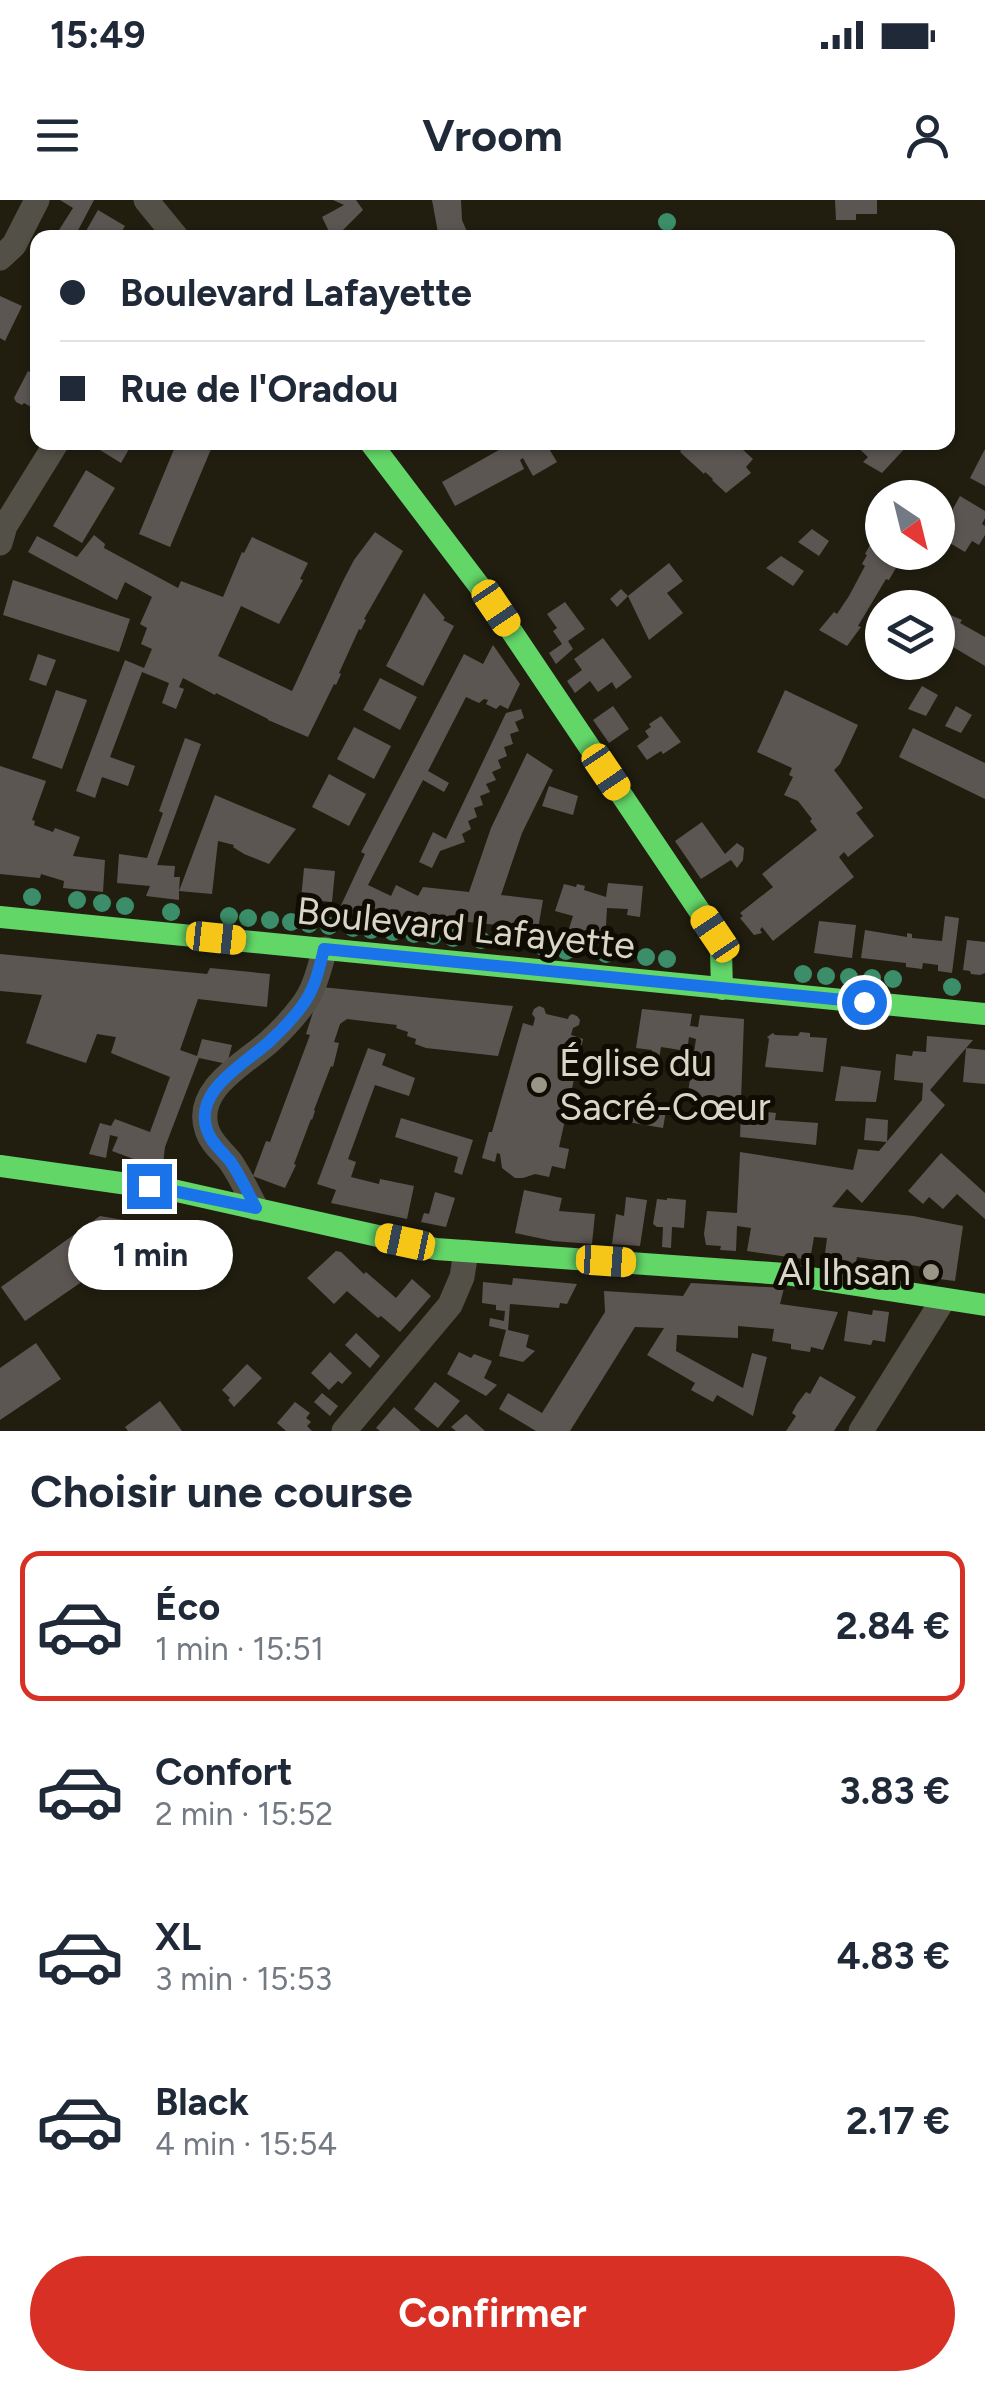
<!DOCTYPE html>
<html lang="fr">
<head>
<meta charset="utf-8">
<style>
	body { margin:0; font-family:Figtree,sans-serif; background:#f6f6f7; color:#1f2937; height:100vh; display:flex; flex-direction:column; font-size:38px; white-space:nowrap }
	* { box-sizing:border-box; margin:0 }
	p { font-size:32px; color:#747a83 }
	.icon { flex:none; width:55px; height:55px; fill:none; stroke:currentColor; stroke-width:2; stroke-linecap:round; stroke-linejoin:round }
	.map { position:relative; height:1231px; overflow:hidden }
	.drawer { display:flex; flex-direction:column; background:#fff; flex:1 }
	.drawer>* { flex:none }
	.banner { position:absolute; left:30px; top:30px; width:925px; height:220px; border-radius:20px; box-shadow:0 2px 8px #0004; display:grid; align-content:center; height:220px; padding:0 30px; background:#fff }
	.needle { width:65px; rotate:145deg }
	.tools { position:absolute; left:865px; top:280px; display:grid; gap:20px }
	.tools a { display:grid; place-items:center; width:90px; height:90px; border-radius:50%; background:#fff; box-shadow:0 2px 8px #0004; font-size:50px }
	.end { position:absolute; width:45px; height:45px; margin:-22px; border:12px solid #1a73e8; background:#fff; box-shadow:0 0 0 5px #fff }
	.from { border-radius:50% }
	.bubble { position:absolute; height:70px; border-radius:35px; background:#fff; box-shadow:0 2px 8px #0004; font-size:32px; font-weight:700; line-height:70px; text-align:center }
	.car { position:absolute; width:30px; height:60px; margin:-30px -15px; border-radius:12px; box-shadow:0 0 8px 2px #0007; background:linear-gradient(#f5c518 24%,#345 0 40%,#f5c518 0 76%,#345 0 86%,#f5c518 0) }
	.banner b { display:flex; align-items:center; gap:35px; height:95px; font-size:38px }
	.banner b+b { border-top:2px solid #e0e1e3 }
	.banner i { width:25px; height:25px; background:#1f2937 }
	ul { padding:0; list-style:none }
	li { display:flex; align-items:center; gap:30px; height:150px; margin:0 20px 15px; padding:0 10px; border:5px solid transparent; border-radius:20px }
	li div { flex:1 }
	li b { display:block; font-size:38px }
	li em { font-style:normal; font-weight:700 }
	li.current { border-color:#d93025 }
	li>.icon { width:90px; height:90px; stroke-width:1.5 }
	h2 { padding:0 30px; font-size:45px; line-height:120px }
	.button { display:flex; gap:20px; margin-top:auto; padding:20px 30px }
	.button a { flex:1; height:115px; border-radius:60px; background:#d93025; color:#fff; font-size:40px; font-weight:700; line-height:115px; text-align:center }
	.status { display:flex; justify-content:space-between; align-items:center; height:70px; padding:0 50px; background:#fff; direction:ltr }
	.status svg { height:28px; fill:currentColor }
	header { display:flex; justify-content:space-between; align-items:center; height:130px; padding:0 30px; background:#fff; font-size:45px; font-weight:700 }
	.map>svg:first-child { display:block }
</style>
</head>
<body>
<div class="status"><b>15:49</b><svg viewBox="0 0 49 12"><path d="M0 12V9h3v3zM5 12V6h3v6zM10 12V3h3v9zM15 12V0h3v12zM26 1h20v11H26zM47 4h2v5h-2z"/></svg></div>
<header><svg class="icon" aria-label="menu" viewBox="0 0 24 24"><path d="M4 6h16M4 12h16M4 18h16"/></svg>Vroom<svg class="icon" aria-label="person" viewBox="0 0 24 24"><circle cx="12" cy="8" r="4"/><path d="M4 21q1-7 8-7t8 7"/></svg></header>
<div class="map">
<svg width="985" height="1231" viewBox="0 0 985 1231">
	<rect width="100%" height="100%" fill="#211e10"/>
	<path fill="#5c5653" d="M60,0H94L74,38L59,30L73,8Z
		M333,0H356L363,10L335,38H332L322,17L344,5Z
		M432,0H461L462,20L468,34L472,33L474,38H439Z
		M835,0H877V14H856V20H836Z
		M98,10L125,26L118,38H82Z
		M0,96L22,106L5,141L0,138Z
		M28,171L38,176V211L24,203L22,205L16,202L14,198Z
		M87,242H133L121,263Z
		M177,242H214L170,347L139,334Z
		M513,242H545L557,262L533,276L523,258L520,260L524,269L455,306L442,282Z
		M672,242H745L741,248L753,259L746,267L751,273L726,293L712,280L713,279L705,272L704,274L680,252L681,251Z
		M852,242H906L908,245L882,273L863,262L868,257Z
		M985,249V286L970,278Z
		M86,270L115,288L82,343L53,326Z
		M960,296L985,311V318L982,324L985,326V335L979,345L972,341L965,352L938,336Z
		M812,329L829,341L819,356L798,342Z
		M375,332L403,351L364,419L366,420L361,430L359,429L339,473L341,474L336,485L334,484L308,537L268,520V519L216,493L215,495L183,478L179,487L184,489L176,509L162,503L169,483L142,472L110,557L135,566L128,586L102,577L95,598L76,591L125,460L144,468L152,449L141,444L147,428L140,424L152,397L125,382L117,400L28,352L37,336L77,357L94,335L105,344L104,348L178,388L181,381L223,397L242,352L244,353L252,337L308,363L300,379L303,380L279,424L241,406L218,456L292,491L343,381L354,360Z
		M871,343L882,350V352L898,359L895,365L897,366L889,380L886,379L858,426L861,427L847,446L819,430L834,412L837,414L849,396L865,366L862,364L867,355L865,354Z
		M781,356L804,371L793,386L766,368Z
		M669,363L683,381L667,393L683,413L649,440L628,396L617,407L610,399L621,389L628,396Z
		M13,380L130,419L119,452L3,415Z
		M424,393L445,418L443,420L454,426L423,486L386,466Z
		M565,402L585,429L568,441L573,449L556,464L549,453L562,444L553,431L557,428L547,414Z
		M941,411L962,420L960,423L985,437V466L948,444L946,447L938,442V416Z
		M603,438L632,477L616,489L612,482L598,492L590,481L575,493L567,481L582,470L574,459Z
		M493,445L520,484L508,509L500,505L496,509L486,504L488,500L484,499L479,503L466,497L428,571L449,583L444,592L423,580L368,685L391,696L396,685L418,696L423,687L469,692L491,628L527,553L553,570L522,633L501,695L543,700L538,729L409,716L406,723L379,720L356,708L351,717L336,716L365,654L361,652L464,454L483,464Z
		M38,454L56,460L46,486L29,480Z
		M380,478L417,497L400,530L363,510Z
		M922,486L938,495L926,516L908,509Z
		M56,490L87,500L62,569L32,558Z
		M785,490L858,525L840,564L834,570L863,608L856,613L874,636L848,657L844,652L839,657L854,677L773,741L762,727L760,730L762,733L754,735L740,718L743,716L740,713L773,687L762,674L817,630L810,621L812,619L798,601L784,595L793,577L789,575L792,568L757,552Z
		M613,506L629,529L609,543L593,520Z
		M956,506L972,515L961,533L945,526Z
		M521,509L524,518L515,522L519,531L510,534L513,544L504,547L507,556L498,560L501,568L492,572L496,580L486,584L490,592L480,596L483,605L474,608L477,617L468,621L471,629L462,634L465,642L440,651L432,668L419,662L433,632L446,639L506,513Z
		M661,516L681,542L663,554L661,551L647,560L637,546L649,537L645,531L651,527L649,524Z
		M354,527L391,546L374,579L337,559Z
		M913,528L985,563V599L899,557Z
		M185,538L201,544L157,665L175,666L174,677H180L179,691L215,595L296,629L269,664L244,654L233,647L234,645L218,641L212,694L179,691V700L146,696L150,686L117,683L119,654L147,658L163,613L159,611Z
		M0,566L46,581L32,620L35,621L34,625L53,632L55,628L80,637L73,656L105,660L103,692L63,688L64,681L41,674L40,678L0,674Z
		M329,574L366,594L349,626L312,607Z
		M549,586L578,596L573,615L542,606Z
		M702,622L725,654L737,643L744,648L743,660L737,668L731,660L701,679L675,641Z
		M304,668L335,671L332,702L301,699Z
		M608,683L643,686L640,717L627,715L628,709L607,708L605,742L566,738L573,716L555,711L564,684L576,687L577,684L585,686L584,690L606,697Z
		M945,716L959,718L952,773L938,771V765L923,763L922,769L906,767V763L861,758L865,730L907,737V733L912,734V738L942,741Z
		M819,721L856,725L852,758L814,753Z
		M967,740L985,742V773L980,775L971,774L970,771L963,770Z
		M0,754L207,774L210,768L270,774L267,807L198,799L180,850L197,856L202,839L232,845L227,864L199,858L165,947L163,964L139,961L112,951L118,937L110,935L106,958L89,954L100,923L111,926L115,919L150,932L170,877L111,853L116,837L97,834L86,863L26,843L42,795L0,791Z
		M321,787L513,806L498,856L426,848L415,844L416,839L407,836L408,832L396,828L397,825L347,819L340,824L334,842L339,843L333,867L331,866L314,910L315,911L312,920L311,919L294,964L296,965L285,988L253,976L266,941L270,942L310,835L306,834Z
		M539,806L544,808L546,814L568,819L569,816L572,814L577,816L580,820L579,825L573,828L571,835L583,839L559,947L569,949L565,969L552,966L549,977L535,974L523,978H515L502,968L500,954L497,953L495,962L482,958L489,932H492L523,823L533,826L535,818L532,814L534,809Z
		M642,809L692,814L690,826L698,827L700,815L744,819L741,901L687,899L696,839L689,837L687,851L661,847L658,865L650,864L652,850L636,848Z
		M800,832L810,833V837L827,838L823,872L765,867L769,839L767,837L773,833L775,835L798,836Z
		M927,836L973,840L930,890L945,905L862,1003L847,989L832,1007L913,1016L963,1026L955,1081L923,1077L924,1067L857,1057L855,1067L824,1062L827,1038L814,1037L810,1060L747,1051L751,1028L737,1026L736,1051L720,1050L721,1046L706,1045L704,1034L707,1011L737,1013L740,952L853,970L858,949L879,951L922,900L923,883L894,880L896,854L912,856L913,851L926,852Z
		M368,848L386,854L382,865L415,878L409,896L375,885L348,959L356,962L351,977L379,984L380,979L414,986L407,1019L331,1003L336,990L317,984Z
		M966,848L985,850V884L963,882Z
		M841,866L881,871L876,902L835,901Z
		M630,906L666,911L663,928L628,922Z
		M741,909L776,913L775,920L818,923L816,945L740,937Z
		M401,918L473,940L462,975L454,972L458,957L395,937Z
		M866,918L888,920L887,942L864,940Z
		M941,953L985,993V1019L957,994L943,1009L929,997L923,1004L908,991Z
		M524,990L562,998L559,1011L595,1014L592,1044L553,1041L515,1033Z
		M435,992L455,998L446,1027L421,1022L424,1013L429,1014Z
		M626,997L647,1000L640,1046L612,1044L616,1014L624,1016Z
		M667,998L686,1000L684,1028L672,1027L671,1048L662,1047L663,1027H657L653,1024L657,999L667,1000Z
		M100,1016L221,1037L213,1079L112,1061L25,1121L1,1087Z
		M336,1051L341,1052L364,1074L366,1072L396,1098L412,1079L431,1096L400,1132L381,1116L378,1118L347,1091L334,1104L307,1078Z
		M513,1078L577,1084L567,1104L560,1103L559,1108L510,1104L508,1130L529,1135L526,1147L535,1151L523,1162L499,1156L506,1130L489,1126L490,1118L504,1121L505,1111L496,1110V1105L482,1103L483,1082L512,1085Z
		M691,1083L784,1088L780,1104L838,1112L823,1150L811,1147L810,1152L791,1149V1144L772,1141L774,1129L738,1126V1138L677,1135L676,1151L743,1188L752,1153L767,1157L753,1216L717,1195L713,1202L691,1190L695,1183L647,1155L664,1128L635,1127L570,1231H536L499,1209L508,1193L542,1213L605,1112L604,1091L683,1096Z
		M873,1110L889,1112L885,1142L873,1140L871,1145L844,1141L848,1111L872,1115Z
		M356,1133L380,1156L370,1168L345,1145Z
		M36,1143L61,1179L0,1220V1168Z
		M330,1152L352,1173L342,1184L338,1181L329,1190L311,1173Z
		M459,1152L471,1158L474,1154L492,1161L484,1178L497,1185L486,1196L447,1174Z
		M247,1164L262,1178L234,1207L228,1200L230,1198L222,1190Z
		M820,1176L856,1197L834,1231H786L796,1216L792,1213L797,1204L806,1192L810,1194Z
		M435,1182L460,1201L438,1228L414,1209Z
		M322,1193L338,1206L330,1216L314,1202Z
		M160,1201L182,1231H128L125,1227Z
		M295,1202L310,1213L306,1218L311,1222L307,1226L312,1231H286L277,1223Z
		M394,1207L421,1231H380L376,1228Z
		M466,1214L485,1231H456L451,1227Z"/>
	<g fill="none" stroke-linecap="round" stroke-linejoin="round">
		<path stroke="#535147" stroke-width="25" d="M146,0L177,38
			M0,58L14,45L37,0
			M0,343L5,326L57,242
			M256,1008C248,993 240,975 230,961C222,951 211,943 207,930C193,889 246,863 270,841C281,831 293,818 302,806C315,789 319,769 325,749
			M344,1231L450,1105L462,1077L466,1052
			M861,1231L943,1100"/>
		<path stroke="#63d668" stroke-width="22" d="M370,242L496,408L715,734L721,752L722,789
			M0,717L985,814
			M0,966L177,991L436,1049L785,1074L985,1105"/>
	</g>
	<g fill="#3b8e69">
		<circle cx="667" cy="22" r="9"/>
		<circle cx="32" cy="697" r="9"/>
		<circle cx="77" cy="700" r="9"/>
		<circle cx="102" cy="703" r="9"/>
		<circle cx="125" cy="706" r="9"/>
		<circle cx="171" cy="712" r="9"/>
		<circle cx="229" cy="716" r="9"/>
		<circle cx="248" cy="718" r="9"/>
		<circle cx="270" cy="720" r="9"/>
		<circle cx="291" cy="722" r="9"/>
		<circle cx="309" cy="724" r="9"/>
		<circle cx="329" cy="726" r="9"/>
		<circle cx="353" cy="728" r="9"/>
		<circle cx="371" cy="730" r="9"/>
		<circle cx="393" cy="732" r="9"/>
		<circle cx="414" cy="734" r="9"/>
		<circle cx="433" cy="736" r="9"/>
		<circle cx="453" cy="738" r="9"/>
		<circle cx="481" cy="740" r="9"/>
		<circle cx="543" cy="747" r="9"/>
		<circle cx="566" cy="751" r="9"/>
		<circle cx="606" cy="754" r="9"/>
		<circle cx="646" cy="757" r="9"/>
		<circle cx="667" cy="759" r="9"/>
		<circle cx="803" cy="774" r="9"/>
		<circle cx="826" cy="776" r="9"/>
		<circle cx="849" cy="777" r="9"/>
		<circle cx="872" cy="778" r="9"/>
		<circle cx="893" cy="779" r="9"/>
		<circle cx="952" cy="787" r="9"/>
	</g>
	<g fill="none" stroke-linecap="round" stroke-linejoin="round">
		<path stroke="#1a73e8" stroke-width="12" d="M149,986L256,1008C248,993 240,975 230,961C222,951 211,943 207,930C193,890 246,863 270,841C281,831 293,818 302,806C315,789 319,769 324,749L864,802"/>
	</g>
	<g fill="#999687" stroke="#0e0c03" stroke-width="4">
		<circle cx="539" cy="885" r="10"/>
		<circle cx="931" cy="1072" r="10"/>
	</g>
	<g text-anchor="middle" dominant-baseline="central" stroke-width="10" stroke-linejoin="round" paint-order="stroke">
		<g font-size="38" fill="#dad6c7" stroke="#0e0c03">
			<text transform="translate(466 728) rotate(6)">Boulevard Lafayette</text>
		</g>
		<g font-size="38" fill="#dad6c7" stroke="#0e0c03" text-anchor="start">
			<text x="559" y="863">Église du<tspan x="559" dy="44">Sacré-Cœur</tspan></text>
			<text x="911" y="1072" text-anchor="end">Al Ihsan</text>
		</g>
	</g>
</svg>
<div class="tools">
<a><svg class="needle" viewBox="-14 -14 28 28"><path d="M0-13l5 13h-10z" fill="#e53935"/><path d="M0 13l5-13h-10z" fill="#747a83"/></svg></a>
<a><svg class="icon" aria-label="layers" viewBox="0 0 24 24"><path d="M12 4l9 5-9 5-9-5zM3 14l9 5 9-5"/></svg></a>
</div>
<i class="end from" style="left:864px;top:802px"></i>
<i class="end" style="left:149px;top:986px"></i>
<div class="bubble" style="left:68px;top:1020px;width:165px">1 min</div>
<i class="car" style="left:496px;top:408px;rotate:146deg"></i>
<i class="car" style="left:606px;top:572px;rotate:146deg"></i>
<i class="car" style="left:715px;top:734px;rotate:326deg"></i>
<i class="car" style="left:216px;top:738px;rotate:96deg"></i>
<i class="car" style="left:405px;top:1042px;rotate:282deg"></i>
<i class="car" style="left:606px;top:1061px;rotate:94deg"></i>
<div class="banner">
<b><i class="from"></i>Boulevard Lafayette</b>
<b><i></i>Rue de l'Oradou</b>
</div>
</div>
<section class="drawer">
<h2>Choisir une course</h2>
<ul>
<li class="current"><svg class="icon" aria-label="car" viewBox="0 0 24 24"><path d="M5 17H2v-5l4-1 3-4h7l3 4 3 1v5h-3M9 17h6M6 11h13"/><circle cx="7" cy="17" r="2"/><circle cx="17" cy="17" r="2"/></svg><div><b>Éco</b><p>1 min · 15:51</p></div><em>2.84 €</em></li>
<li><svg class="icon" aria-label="car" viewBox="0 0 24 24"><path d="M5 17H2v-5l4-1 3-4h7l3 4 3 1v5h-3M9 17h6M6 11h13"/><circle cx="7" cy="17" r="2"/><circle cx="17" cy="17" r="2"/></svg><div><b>Confort</b><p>2 min · 15:52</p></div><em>3.83 €</em></li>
<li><svg class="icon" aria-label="car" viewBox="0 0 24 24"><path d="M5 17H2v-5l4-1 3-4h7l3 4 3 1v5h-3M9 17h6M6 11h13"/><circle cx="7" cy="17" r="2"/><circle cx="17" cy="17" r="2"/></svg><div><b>XL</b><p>3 min · 15:53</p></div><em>4.83 €</em></li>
<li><svg class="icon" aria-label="car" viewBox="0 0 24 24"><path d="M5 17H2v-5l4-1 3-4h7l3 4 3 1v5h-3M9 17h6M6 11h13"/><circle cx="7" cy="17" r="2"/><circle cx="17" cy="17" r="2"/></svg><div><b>Black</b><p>4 min · 15:54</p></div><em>2.17 €</em></li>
</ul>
<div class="button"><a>Confirmer</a></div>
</section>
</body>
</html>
